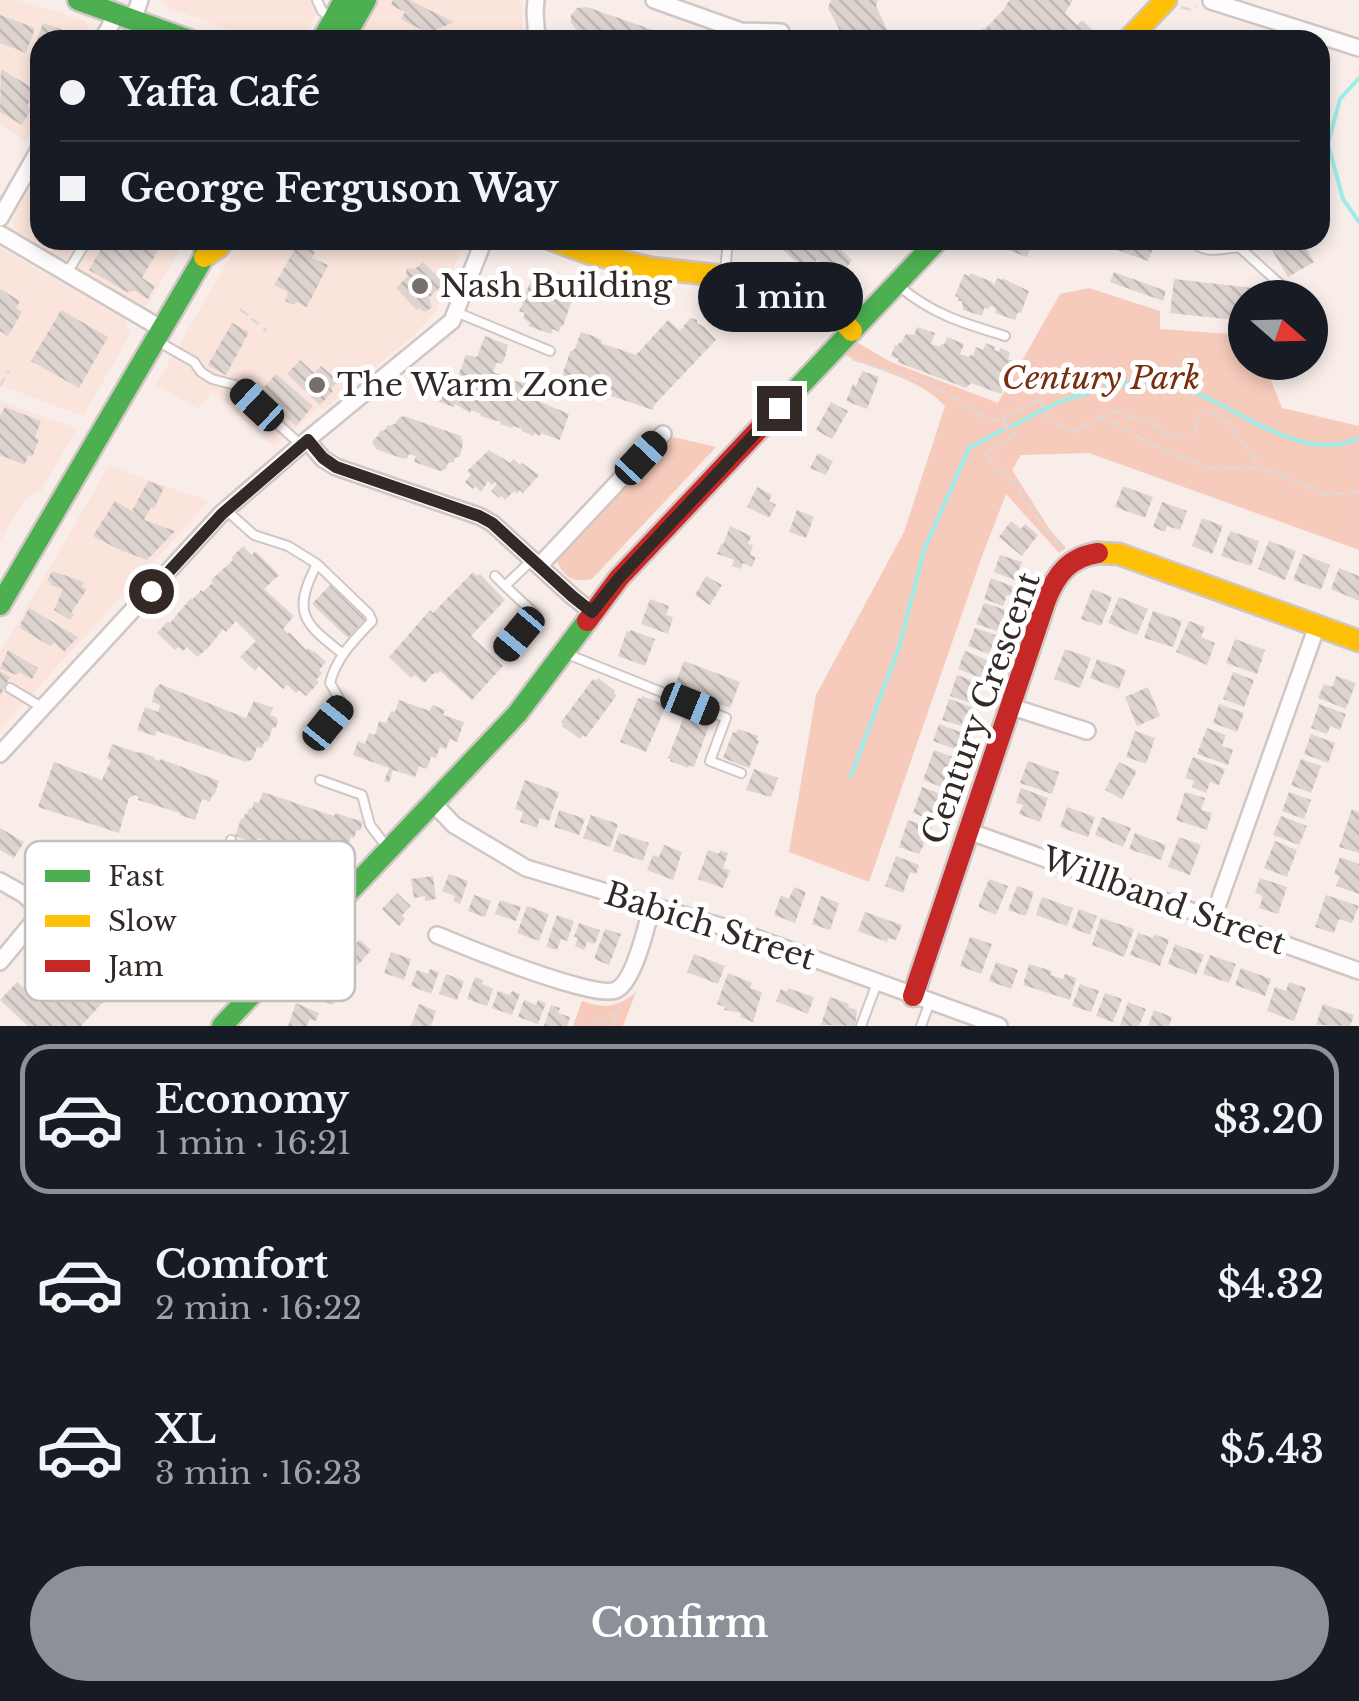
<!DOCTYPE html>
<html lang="en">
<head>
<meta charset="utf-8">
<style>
	body { margin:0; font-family:"Libre Baskerville",serif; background:#20242c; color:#f1f3f6; height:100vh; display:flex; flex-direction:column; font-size:38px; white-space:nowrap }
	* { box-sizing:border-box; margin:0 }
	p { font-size:32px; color:#9ea1a6 }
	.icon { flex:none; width:55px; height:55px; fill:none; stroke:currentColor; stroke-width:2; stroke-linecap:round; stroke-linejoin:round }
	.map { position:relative; height:1026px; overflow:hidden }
	.side { display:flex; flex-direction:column; background:#171b24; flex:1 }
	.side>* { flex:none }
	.top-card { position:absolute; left:30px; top:30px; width:1300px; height:220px; border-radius:30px; box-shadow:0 5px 15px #0003; display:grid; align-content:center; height:220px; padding:0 30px; background:#171b24 }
	.needle { width:65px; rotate:110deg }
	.tools { position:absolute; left:1228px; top:280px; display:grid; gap:20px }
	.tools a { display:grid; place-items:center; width:100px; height:100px; border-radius:50%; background:#171b24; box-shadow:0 5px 15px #0003; font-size:50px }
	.end { position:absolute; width:45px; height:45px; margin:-22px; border:12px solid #332a27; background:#fff; box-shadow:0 0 0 5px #fff }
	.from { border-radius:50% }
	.bubble { position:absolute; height:70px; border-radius:35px; background:#171b24; box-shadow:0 5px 15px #0003; font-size:32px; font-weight:600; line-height:70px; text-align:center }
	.car { position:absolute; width:30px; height:60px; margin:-30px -15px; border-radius:12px; box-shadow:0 0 8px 2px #0007; background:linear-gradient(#222 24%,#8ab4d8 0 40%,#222 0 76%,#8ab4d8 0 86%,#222 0) }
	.top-card b { display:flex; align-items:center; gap:35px; height:95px; font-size:38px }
	.top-card b+b { border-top:2px solid #363941 }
	.top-card i { width:25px; height:25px; background:#f1f3f6 }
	ul { padding:18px 0 0; list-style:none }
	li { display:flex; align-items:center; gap:30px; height:150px; margin:0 20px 15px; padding:0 10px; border:5px solid transparent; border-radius:30px }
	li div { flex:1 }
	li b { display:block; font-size:38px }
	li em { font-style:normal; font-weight:600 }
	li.current { border-color:#8c9099 }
	li>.icon { width:90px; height:90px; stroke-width:1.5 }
	.primary-button { display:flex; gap:20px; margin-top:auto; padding:20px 30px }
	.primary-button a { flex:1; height:115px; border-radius:60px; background:#8c9099; color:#fff; font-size:40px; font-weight:600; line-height:115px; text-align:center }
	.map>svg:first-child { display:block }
</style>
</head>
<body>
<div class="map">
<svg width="1359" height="1026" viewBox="0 0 1359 1026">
	<defs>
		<pattern id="building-back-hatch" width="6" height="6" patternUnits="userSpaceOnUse" patternTransform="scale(2.5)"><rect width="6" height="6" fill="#ddd4d0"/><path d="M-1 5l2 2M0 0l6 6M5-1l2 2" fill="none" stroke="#beb6b3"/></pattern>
	</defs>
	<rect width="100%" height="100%" fill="#f8ede9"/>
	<path fill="#fae4db" d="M0,0H16L42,9L44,7L84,21L88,28L89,35L86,40H40V118L26,141L0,124Z
		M163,0H314L319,10L301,40H258L167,7Z
		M380,0H522L523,40H357Z
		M40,172V240H185L148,304L142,308L19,235L13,226L15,213Z
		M240,240H465L435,313L413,336L323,410L319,408L274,447L212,390L199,409L156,385Z
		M0,248L125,319L130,335L83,416L0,385Z
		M0,401L77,428L41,491L26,497L0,541Z
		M109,466L209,501L0,729V653Z"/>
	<path fill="#f6cbbc" d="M1089,288L1160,311V329L1245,335V362L1264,363L1282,408L1359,426V550L1089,453L1021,455L1012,470L1050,530L1066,548L1059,553L1006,494L981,559L869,882L789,852L816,695L904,532L945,406C918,376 871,371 836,350L848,337L891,362L998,403L1060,294Z
		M673,437L716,447L592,579C572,583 564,578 556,559Z
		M636,992L623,1026H573L582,1001C606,1009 616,1008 636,992Z"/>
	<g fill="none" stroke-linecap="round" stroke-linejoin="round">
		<path stroke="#9cede9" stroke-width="4" d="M1359,78L1340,99L1328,144L1343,199L1359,222
			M1012,426C1026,419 1039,411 1053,405C1075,395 1135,379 1158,382C1221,389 1295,469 1359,438
			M851,776L900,644L924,550L969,448L1003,430"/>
	</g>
	<path fill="url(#building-back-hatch)" d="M393,0H409L454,22L428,33L401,19L405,12L391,5Z
		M831,0H878L876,6L891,38L886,40H834L835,36L841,33L828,8Z
		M1010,0H1073L1065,13L1077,25L1082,20L1094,31L1085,40H978L975,37L983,28L985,29L1006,7L1005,6Z
		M587,7L679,39V40H577L580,34L571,23V15L577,8Z
		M0,15L35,28L26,53L0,43Z
		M43,23L66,31L62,40H37Z
		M1,69L36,90L27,106L32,108L22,125L0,112Z
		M57,240H78L73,249Z
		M106,240H164L142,278L155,286L148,299L135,291L127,292L89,270Z
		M785,240H844L846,242L840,249L852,260L839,278L817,260L810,267L794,260L779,246Z
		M1011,240H1033L1027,257L1008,250Z
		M1121,240H1156L1148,261L1117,250Z
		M1266,240H1301L1314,262L1288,277Z
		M297,246L315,251L312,258L328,265L307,307L296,302L294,305L285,301L288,292L274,285Z
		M423,262L444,283L429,298L432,307L425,312L419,308L417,310L396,288L408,276L406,272L407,268L415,269Z
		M536,271L547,276H552L553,274L572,282L571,287L576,289L563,326H561L559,332L553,329L551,334L528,326L530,323L523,318L525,313L519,311L523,303L521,302Z
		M1114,272L1166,291L1163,301L1110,282Z
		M970,273L992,282L994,285L997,278L1002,280V278L1029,291L1021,313L1018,312L1015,320L995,313L996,308L990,306L989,309L984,308L982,316L963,310L962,301H958L959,298L955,296L964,274L969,276Z
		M1174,279L1253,288L1252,298H1245V321L1170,313Z
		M1291,286H1301V298H1290Z
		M0,289L20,301L16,308L22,312L8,336L0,331Z
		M61,310L108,337L79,388L31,361Z
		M690,318L697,320V323L704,327L716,340L654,405L653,410L561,379L570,352L575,349L581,332L596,337L602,341L601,343L636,355L668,320L680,331Z
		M232,323L249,332L226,375L208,365Z
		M917,327L935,333L931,344L940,347L941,344L944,345L947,337L964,344L960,354L969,357L970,355L973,356L976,347L983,350L986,343L995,347L994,350L999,352L1000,348L1010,352L1008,359L1013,361L1001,394L971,383L966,388L897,362L899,359L891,356L895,345L898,346L899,342L901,343L906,334L914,335Z
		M485,336L508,345L504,361L501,364L497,362L493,372L508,377L507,379L528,384L527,387L534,389L530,400L533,399L569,414L560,440L541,433L540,436L534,433L533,436L522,431V429L513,426L512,428L500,424L501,422L480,416L481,414L471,410L470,413L455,404L454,407L434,400L443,374L457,379L466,355L477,357Z
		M300,360L314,373L321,366L338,381L331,389L333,391L320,405L287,374Z
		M862,371L879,377L867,409L846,401L853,384L856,386Z
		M276,374L313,406L296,426L259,393Z
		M831,402L848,411L832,439L816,430Z
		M5,407L41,421L35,438L39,439L32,457L28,455L25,465L0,455V416Z
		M404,416L461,436L463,443L460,456L455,458L454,462L448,463L446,469L440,471L417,463L414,461L416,456L409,454L407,459L401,458L376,449L372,442L374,439L378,436L380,431L385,430L387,426L395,424L399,418Z
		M489,450L510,463L514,459L520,465L522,463L539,475L523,493L520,490L517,494L514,491L505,500L501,496L499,498L491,491L497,484L495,482L492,485L488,481L481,492L475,486L473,489L465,482L471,475L467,471Z
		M818,453L833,461L826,475L810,468Z
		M148,481L164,487L154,509L151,507L144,520L175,531L147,560L120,550L93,536L115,501L132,511Z
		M1123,486L1153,497L1145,518L1115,507Z
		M757,487L772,495L769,501L776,505L769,518L747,507Z
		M1162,502L1187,511L1180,530L1167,526L1165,532L1153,527Z
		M797,510L814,517L806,538L789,532Z
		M1202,518L1223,526L1212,554L1192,546Z
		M1011,521L1021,529L1025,524L1038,535L1022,556L999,537Z
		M730,526L751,536L748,544L753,545L750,555L756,557L752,567L743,563L741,569L732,566L734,560L717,554L721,544L723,545Z
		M1230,531L1259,541L1251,566L1221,556Z
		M1269,541L1296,551L1285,580L1258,569Z
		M243,546L252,555L255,551L279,575L264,589L294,616L283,629L288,634L289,632L306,650L308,648L313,652L314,651L326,662L319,670L322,673L316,680L319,682L306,696L299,690L296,693L287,685L283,689L259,666L255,671L240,657L256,641L236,621L226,632L223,629L208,648L197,657L187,647L183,651L178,647L175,650L157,633L168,621L170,623L191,598L192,600L201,590L203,592L213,582L211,580L233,560L231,558Z
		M1303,554L1330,565L1321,590L1293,580Z
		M1000,555L1022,562L1015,580L994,572Z
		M1339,568L1359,576V601L1331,589Z
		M52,571L84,582L82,587L87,589L71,613L74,615L70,620L54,610L63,589L49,585L51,582L47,581Z
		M473,572L477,576L480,574L505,600L471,636L503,666L472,700L440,671L437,674L435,672L424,683L415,675L411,678L389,657L430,610L433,613Z
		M706,576L722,585L710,605L695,595Z
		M991,578L1014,587L1011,596L1007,595L1003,606L984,599Z
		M330,585L365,619L348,638L312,604Z
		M1092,589L1112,597L1101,626L1081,619Z
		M1119,597L1148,609L1137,635L1108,623Z
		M650,599L669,606L666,615L673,617L668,634L641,624Z
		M984,603L1006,610L997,631L976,624Z
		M29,608L78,637L64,652L55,643L50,646L20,628L21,623Z
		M1153,611L1182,621L1173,647L1144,638Z
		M1189,621L1205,627L1201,637L1215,643L1207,665L1176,652Z
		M975,628L996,635L989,654L968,646Z
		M631,630L655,639L645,666L618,656L627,631L630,632Z
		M1235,639L1265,650L1257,674L1226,663Z
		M1065,649L1091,658L1080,688L1054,679Z
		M8,650L38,668L32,679L19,672L17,675L0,669Z
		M965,651L987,660L981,678L958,669Z
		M1097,659L1126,670L1119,689L1090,678Z
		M684,661L740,682L730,708L674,687Z
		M0,671L10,677L0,696Z
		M1233,672L1254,680L1244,707L1223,699Z
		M957,675L976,682L972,693L976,695L973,704L950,696Z
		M1336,676L1356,683L1346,709L1318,698L1324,684L1332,687Z
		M598,678L615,691L614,693L617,695L586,737L583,735L580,739L562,726L563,724L561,722L593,679L596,681Z
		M160,684L246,718L254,701L273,708L270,715L276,717L278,722L276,727L272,729L268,741L264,742L262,748L257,747L253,759L246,762L157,731L155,736L137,730L145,707L158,712L160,705L152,702L155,689Z
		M1148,687L1160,716L1137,726L1125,697Z
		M642,696L663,704L662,707L665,708L646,752L620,742L638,698L641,699Z
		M949,699L972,707L969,716L965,715L961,726L942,720Z
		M399,700L430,711L432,705L445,710L443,715L464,722L457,742L450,739L446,749L440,747L436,758L431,757L427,769L419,766L415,777L393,770L389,783L384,781L389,768L353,755L358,741L365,744L369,733L375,735L379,721L386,723L391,711L395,712Z
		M1219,704L1244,713L1237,732L1213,723Z
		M1319,704L1346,714L1340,730L1330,726L1327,734L1311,728Z
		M685,714L710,723L694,767L689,765L688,768L670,761L671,759L668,758Z
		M939,724L963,733L958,750L933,741Z
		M1207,728L1226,735L1222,746L1233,750L1228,765L1197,754Z
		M738,729L758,736L757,740L759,741L749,768L723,758L733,732L736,733Z
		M1135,731L1155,738L1146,764L1126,757Z
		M1311,734L1335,743L1328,763L1304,754Z
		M112,744L139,753L140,752L155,757L154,759L160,761L161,759L219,781L214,796L212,795L210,802L202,799L195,820L180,815V813L138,800L139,797L135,795L129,798L119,833L38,807L54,762L102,780L111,760L107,759Z
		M934,750L953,757L942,787L923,780Z
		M1193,757L1225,769L1219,785L1210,782L1206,793L1192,787L1194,781L1185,778Z
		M1301,759L1321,766L1311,793L1291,785Z
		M1028,761L1059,772L1052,794L1020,783Z
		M1119,762L1137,771L1122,799L1105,790Z
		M754,769L778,778L771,797L746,790Z
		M525,780L559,792L549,821L540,818L537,828L520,822L523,812L515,809Z
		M922,787L941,794L932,820L913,813Z
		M1021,788L1048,798L1040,822L1019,814L1023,805L1016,803Z
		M263,792L334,816L336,813L363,822L360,831L357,830L354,838L351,837L349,843L344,842L342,848L338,847L334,857H332L330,862L327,861L325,867L310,862L312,857L258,838L256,844L235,836L241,819H243L245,814H247L249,808L252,809L254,802L259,803Z
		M1185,792L1205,798L1201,810L1212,813L1207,830L1176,820Z
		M1289,792L1311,800L1304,819L1282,811Z
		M1067,807L1095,817L1088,837L1060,827Z
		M1352,809L1359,812V853L1339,847Z
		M559,810L585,819L579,835L554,827Z
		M591,815L618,824L610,847L583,838Z
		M1281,816L1307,826L1299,845L1273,835Z
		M1102,817L1131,828L1123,847L1095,835Z
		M908,820L932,828L919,854L899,847Z
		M0,828L24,842L14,858L0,850Z
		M619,833L649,843L643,861L613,851Z
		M1135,833L1166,845L1161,860L1129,849Z
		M1179,837L1201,845L1190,875L1168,867Z
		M1275,841L1297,850L1287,877L1264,868Z
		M664,845L682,852L673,880L647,870L653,855L659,857Z
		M36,850L62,871L50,885L24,864Z
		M708,850L719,854L720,850L728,853L723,868L730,870L723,888L698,879Z
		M896,856L919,865L916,874L910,872L903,893L885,886Z
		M1340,857L1359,864V894L1336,886L1340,876L1334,874Z
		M449,874L468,881L460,904L453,901L455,896L442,891Z
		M433,876L436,899L425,901V896L414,898L411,879Z
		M1260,878L1287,887L1278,914L1259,908L1263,896L1255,893Z
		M989,879L1008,886L996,915L978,907Z
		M1017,886L1034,892L1026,916L1008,910Z
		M794,887L806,892L795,923L774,915L781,895L789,899Z
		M397,893L411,906L402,915L405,919L399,926L382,909Z
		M474,895L491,901L485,917L468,911Z
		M1326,895L1359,906L1352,923L1339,919L1334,933L1315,927Z
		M821,896L839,903L830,930L812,924Z
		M1042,897L1073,908L1067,926L1036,915Z
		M500,900L521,907L516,921L495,914Z
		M527,906L549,914L539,941L517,933Z
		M1079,909L1097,916L1090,935L1072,928Z
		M865,912L902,925L896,940L888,938L887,942L858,931Z
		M557,915L574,921L567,941L561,939L557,950L546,947Z
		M1101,918L1134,929L1124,957L1092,945Z
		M579,923L600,930L595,944L587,942L584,950L575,946L578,938L574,937Z
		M605,929L621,934L609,965L594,959Z
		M1138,933L1153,938L1154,934L1169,940L1160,966L1130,955Z
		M970,937L992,944L981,974L960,966Z
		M360,940L371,950L358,965L347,954L351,949L349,947L354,941L356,943Z
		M1175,944L1204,955L1196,975L1168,964Z
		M391,952L411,959L404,980L384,973Z
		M694,954L725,966L718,984L687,972Z
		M1210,955L1236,964L1229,983L1203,974Z
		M79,960L86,966L90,962L101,973L110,963L126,977L81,1026H28L0,1000L17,982L40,1003Z
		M996,962L1018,970L1011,989L989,981Z
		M1029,964L1052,971L1050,975L1063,979L1065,974L1076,978L1070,1000L1023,985Z
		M1241,968L1271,979L1265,996L1235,985Z
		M430,969L439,972L431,994L411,986L417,970L428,974Z
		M324,971L350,981L343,1000L336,997L333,1005L314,998Z
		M728,973L752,983L750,988L762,992L753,1022L740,1017L741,1013L724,1010L725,1007L717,1004Z
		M446,974L464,981L457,1000L439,994Z
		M475,977L483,980L482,984L493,989L487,1006L467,999Z
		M1289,982L1306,988L1294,1021L1267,1011L1275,987L1286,991Z
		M1080,984L1099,991L1091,1012L1072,1006Z
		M788,988L814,997L808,1014L776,1001L781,989L787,992Z
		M498,991L510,995L512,991L520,994L512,1015L492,1008Z
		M1105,993L1122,999L1113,1022L1096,1016Z
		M830,997L849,1004L848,1007L857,1010L855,1026L821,1025Z
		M524,1000L536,1005L538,1000L546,1003L538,1024L518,1017Z
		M1128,1002L1146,1009L1139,1026H1120Z
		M296,1003L319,1013L316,1021L310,1019L307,1026H288Z
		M419,1004L436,1011L431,1026H411Z
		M1323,1004L1354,1015L1350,1026L1316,1025Z
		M551,1005L560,1008L558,1013L570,1017L567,1026H544Z
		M1154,1010L1172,1017L1169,1026H1148Z"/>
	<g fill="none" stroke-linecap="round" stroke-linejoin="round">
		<defs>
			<path id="lane" d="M317,0L322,11L333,19
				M1192,240C1202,255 1222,249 1239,247
				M1235,240L1239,247L1281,285
				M725,272L728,240
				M67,273L87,240
				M900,287C934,315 963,323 1005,336
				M456,312L550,351
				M159,342L194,362L201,372L212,379L235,385L301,445
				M226,510L254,535L288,546L317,564L369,614L372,621C354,640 336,658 330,683L343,705L313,741
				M317,564C291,614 304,623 343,654
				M495,576L505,586L533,559
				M503,653L535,614L505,586
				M567,654L726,718L710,761L741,773
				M10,688L43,708
				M320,780L362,795L370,825L386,846
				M212,884L231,840
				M158,915L186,883L195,879L212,884L308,929
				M245,946L264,908
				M861,1026L877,983
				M921,1026L930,1002"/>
			<path id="street" d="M536,0L535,12L537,40
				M654,0L741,31L781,32
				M1211,1L1359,48
				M133,20L140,0
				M102,40L117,14
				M0,218L40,148
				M0,234L162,329
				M307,440L323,459L336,467L479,516L492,523L572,596L592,612
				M540,565L663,434
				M1009,706L1087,731
				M0,754L222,513L307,440L452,321L484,240
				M434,804L454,825L526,868L737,931L999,1026
				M968,831L1359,971
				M0,881L23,894L42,911L0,962
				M1213,918L1317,626
				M437,935C463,946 595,1000 616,990C634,982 647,925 652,905"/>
			<path id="fast" d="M78,0L189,40
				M322,40L344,0
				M343,40L366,0
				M793,393L938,240
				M0,605L204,257L205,240
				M222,1026L517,714L587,621"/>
			<path id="slow" d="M1128,40L1166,0
				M552,240L588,253L651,268L724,276L834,312L852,331
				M204,257L219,247L223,240
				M1098,553L1119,554L1359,641"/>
			<path id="jam" d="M587,621L619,578L793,393
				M913,996L1046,600C1056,575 1069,557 1098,553"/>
		</defs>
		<use href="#lane" stroke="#d0c6c3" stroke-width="12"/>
		<use href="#street" stroke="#d0c6c3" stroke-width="20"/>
		<use href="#fast" stroke="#d0c6c3" stroke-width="25"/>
		<use href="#slow" stroke="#d0c6c3" stroke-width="25"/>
		<use href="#jam" stroke="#d0c6c3" stroke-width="25"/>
		<path stroke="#dcd9d8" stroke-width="2.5" stroke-dasharray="10 5" stroke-linecap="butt" d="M1181,7L1191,10L1196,7
			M240,309L267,331
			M852,359L935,386L985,418L1001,420L1039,399L1043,377
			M0,386L9,370
			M1039,399C1047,421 1055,423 1075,432L1094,420L1112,421L1149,443L1208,468H1262L1328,495L1359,491
			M1097,419L1114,411L1156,425L1171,438L1186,436L1195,431L1199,416L1209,411L1230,424L1261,467
			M1002,421L1015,434L984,455L1012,481L1048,533L1061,547
			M596,1022L615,1014
			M612,1026L620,1006"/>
		<use href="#lane" stroke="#fefcfc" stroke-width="8"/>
		<use href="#street" stroke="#fefcfc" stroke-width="15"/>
		<use href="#fast" stroke="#4caf50" stroke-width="20"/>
		<use href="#slow" stroke="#ffc107" stroke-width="20"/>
		<use href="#jam" stroke="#c62828" stroke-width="20"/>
	</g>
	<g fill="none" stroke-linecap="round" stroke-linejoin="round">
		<path stroke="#332a27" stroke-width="12" d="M151,591L222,514L308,440L323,458L336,467L479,516L492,523L572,596L592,612L619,578L779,408"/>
	</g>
	<g fill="#786e6b" stroke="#fff" stroke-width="4">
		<circle cx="420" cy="286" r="10"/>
		<circle cx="317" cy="385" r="10"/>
	</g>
	<g text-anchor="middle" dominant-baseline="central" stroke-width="10" stroke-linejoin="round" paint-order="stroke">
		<g font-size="32" fill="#332a27" stroke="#fff" text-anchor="start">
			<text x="440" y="286">Nash Building</text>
			<text x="337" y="385">The Warm Zone</text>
		</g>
		<g font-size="32" font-style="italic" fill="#782e0f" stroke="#fff">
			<text x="1101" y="378">Century Park</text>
		</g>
		<g font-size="32" fill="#332a27" stroke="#fff">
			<text transform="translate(981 708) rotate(-70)">Century Crescent</text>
			<text transform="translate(1164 901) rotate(20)">Willband Street</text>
			<text transform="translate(710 926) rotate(18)">Babich Street</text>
		</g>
	</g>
	<rect x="25" y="841" width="330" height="160" rx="15" fill="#fff" stroke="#c2bfbe" stroke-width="2.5"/>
	<rect x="45" y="870" width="45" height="12" fill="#4caf50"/>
	<rect x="45" y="915" width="45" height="12" fill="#ffc107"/>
	<rect x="45" y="960" width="45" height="12" fill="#c62828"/>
	<g font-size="28" fill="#332a27">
		<text x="108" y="886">Fast</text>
		<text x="108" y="931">Slow</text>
		<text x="108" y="976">Jam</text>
	</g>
</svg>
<div class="tools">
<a><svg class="needle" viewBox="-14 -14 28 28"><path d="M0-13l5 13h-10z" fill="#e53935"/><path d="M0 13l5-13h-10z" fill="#9ea1a6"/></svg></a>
</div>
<i class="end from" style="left:151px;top:591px"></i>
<i class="end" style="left:779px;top:408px"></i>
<div class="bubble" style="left:698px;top:262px;width:165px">1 min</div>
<i class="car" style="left:257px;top:405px;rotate:313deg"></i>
<i class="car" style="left:641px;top:458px;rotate:43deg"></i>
<i class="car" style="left:519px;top:634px;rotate:220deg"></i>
<i class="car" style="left:690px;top:704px;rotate:112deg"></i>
<i class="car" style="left:328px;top:723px;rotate:39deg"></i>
<div class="top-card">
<b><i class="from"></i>Yaffa Café</b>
<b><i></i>George Ferguson Way</b>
</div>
</div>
<section class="side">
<ul>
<li class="current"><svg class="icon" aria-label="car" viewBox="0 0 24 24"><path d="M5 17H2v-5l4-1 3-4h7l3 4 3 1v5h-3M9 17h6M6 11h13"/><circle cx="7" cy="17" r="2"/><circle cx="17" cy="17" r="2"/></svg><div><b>Economy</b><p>1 min · 16:21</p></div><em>$3.20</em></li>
<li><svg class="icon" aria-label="car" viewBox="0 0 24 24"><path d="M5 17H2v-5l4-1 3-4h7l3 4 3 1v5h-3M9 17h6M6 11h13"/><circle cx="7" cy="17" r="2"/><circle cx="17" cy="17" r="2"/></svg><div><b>Comfort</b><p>2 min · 16:22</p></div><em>$4.32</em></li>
<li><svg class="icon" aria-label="car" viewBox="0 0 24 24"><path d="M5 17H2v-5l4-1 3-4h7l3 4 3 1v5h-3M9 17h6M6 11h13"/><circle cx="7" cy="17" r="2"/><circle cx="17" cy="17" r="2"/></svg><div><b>XL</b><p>3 min · 16:23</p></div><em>$5.43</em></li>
</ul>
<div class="primary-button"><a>Confirm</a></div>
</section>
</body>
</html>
